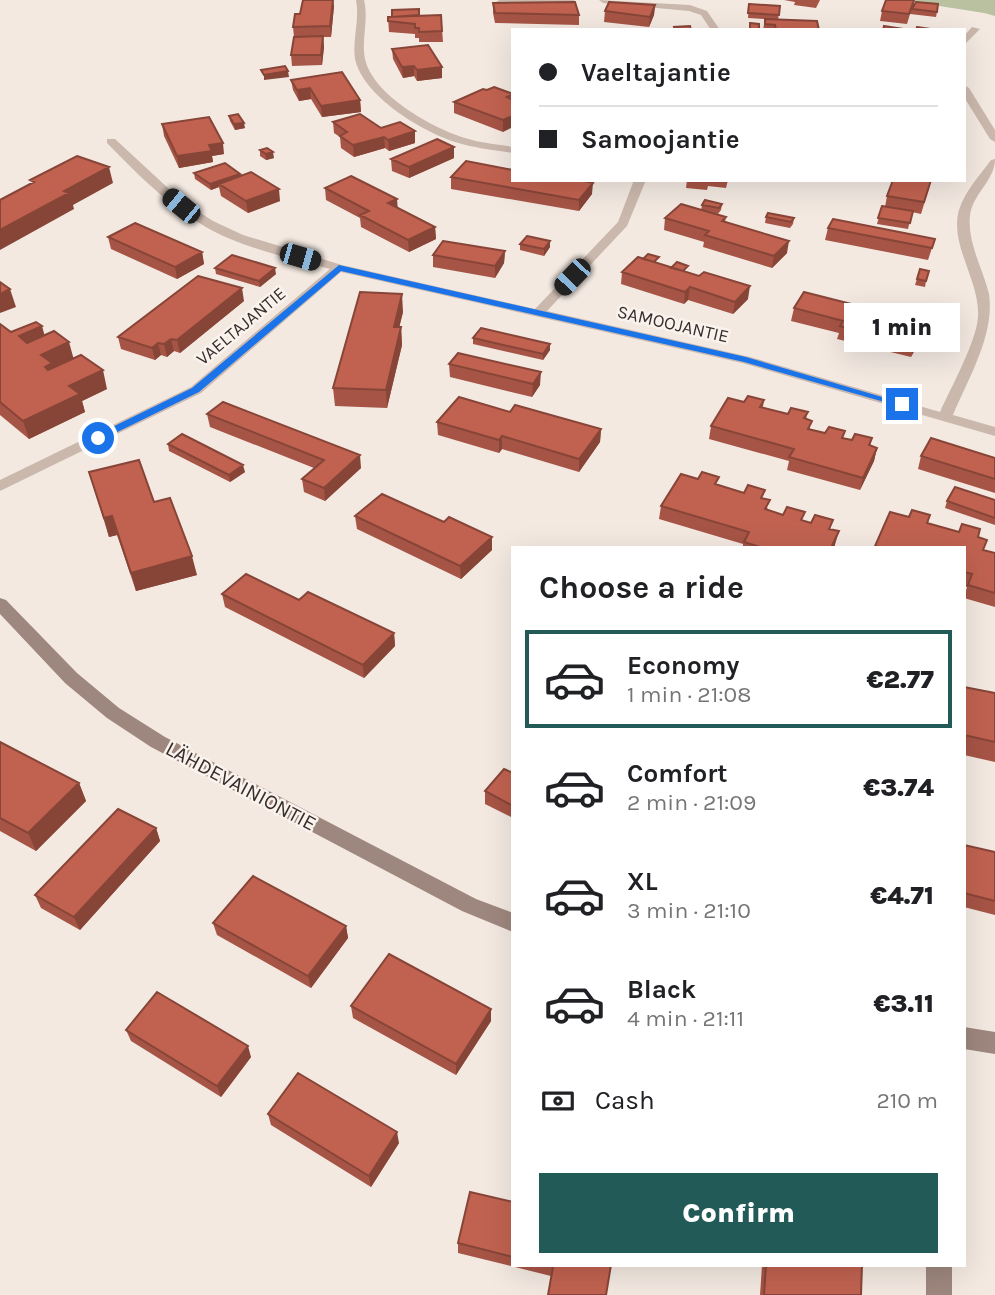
<!DOCTYPE html>
<html lang="en">
<head>
<meta charset="utf-8">
<style>
	body { margin:0; font-family:Karla,sans-serif; background:#f2f2f2; color:#202124; height:100vh; display:flex; flex-direction:column; font-size:26px; white-space:nowrap }
	* { box-sizing:border-box; margin:0 }
	p { font-size:23px; color:#757577 }
	.icon { flex:none; width:38px; height:38px; fill:none; stroke:currentColor; stroke-width:2; stroke-linecap:round; stroke-linejoin:round }
	.map { position:relative; flex:1; overflow:hidden }
	.side { position:absolute; left:511px; top:546px; width:455px; height:721px; display:flex; flex-direction:column; background:#fff; border-radius:0px; box-shadow:0 7px 28px #0002 }
	.side>* { flex:none }
	.banner { position:absolute; left:511px; top:28px; width:455px; height:154px; border-radius:0px; box-shadow:0 7px 28px #0002; display:grid; align-content:center; height:154px; padding:0 28px; background:#fff }
	.end { position:absolute; width:32px; height:32px; margin:-16px; border:9px solid #1a73e8; background:#fff; box-shadow:0 0 0 4px #fff }
	.from { border-radius:50% }
	.bubble { position:absolute; height:49px; border-radius:0px; background:#fff; box-shadow:0 7px 28px #0002; font-size:23px; font-weight:800; line-height:49px; text-align:center }
	.car { position:absolute; width:21px; height:42px; margin:-21px -10px; border-radius:9px; box-shadow:0 0 5px 2px #0007; background:linear-gradient(#222 24%,#8ab4d8 0 40%,#222 0 76%,#8ab4d8 0 86%,#222 0) }
	.banner b { display:flex; align-items:center; gap:24px; height:66px; font-size:26px }
	.banner b+b { border-top:2px solid #e0e0e0 }
	.banner i { width:18px; height:18px; background:#202124 }
	ul { padding:0; list-style:none }
	li { display:flex; align-items:center; gap:21px; height:98px; margin:0 14px 10px; padding:0 14px; border:4px solid transparent; border-radius:0px }
	li div { flex:1 }
	li b { display:block; font-size:26px }
	li em { font-style:normal; font-weight:800 }
	li.active { border-color:#225a58 }
	li>.icon { width:63px; height:63px; stroke-width:1.5 }
	h2 { padding:0 28px; font-size:32px; line-height:84px }
	.pay { display:flex; align-items:center; gap:18px; height:77px; padding:0 28px; font-size:26px }
	.pay p { margin-inline-start:auto }
	.action { display:flex; gap:14px; margin-top:auto; padding:14px 28px }
	.action a { flex:1; height:80px; border-radius:0px; background:#225a58; color:#fff; font-size:28px; font-weight:800; line-height:80px; text-align:center }
	.map>svg:first-child { display:block }
</style>
</head>
<body>
<div class="map">
<svg width="995" height="1295" viewBox="0 0 995 1295">
	<rect width="100%" height="100%" fill="#f3e9e1"/>
	<path fill="#b9c1a1" d="M901,0H995V16L984,13Z"/>
	<g fill="none" stroke-linecap="round" stroke-linejoin="round">
		<path fill="#cbb8ad" fill-rule="evenodd" d="M356,0H364C369,20 361,40 365,59C373,95 432,128 465,138C480,143 497,144 513,147V153C493,150 474,148 455,142C421,131 363,96 355,59C352,39 360,20 356,0Z
			M500,0H575L571,3L497,5V1Z
			M599,0L690,5L707,11L720,30H711L701,15L689,11L603,3Z
			M972,27L980,29L964,45V36Z
			M964,85L969,88L995,130V142L990,139L964,97Z
			M107,139H115L182,201L213,221L243,235L342,265L535,309L618,222L634,180H646L627,226L547,311L750,357L940,412C951,387 977,341 978,316C980,281 949,244 959,210C965,191 980,175 991,160L995,159C995,181 972,194 970,216C967,242 983,269 989,294C995,335 968,379 953,415L995,427V436L742,363L341,272L201,393L0,491V480L191,387L330,269C293,259 256,251 221,235C176,213 141,178 107,143Z"/>
		<path fill="#9e877e" fill-rule="evenodd" d="M0,598L6,600L77,673L119,708L165,737L476,899L513,913V932L462,911L151,747L107,718L65,683L0,614Z
			M964,1027L995,1032V1054L964,1049Z
			M926,1265H952V1295H926Z"/>
	</g>
	<path fill="#a65445" d="M784,0H820L816,8L794,5L795,2Z
		M914,0L912,8L937,12L936,17L910,14L907,24L880,21L882,11Z
		M493,3L579,15V25L495,23L493,13Z
		M749,4L780,6L778,20L819,30H763L765,19L748,18Z
		M655,5L654,15L649,27L604,22L605,11Z
		M334,6L331,37H323L324,47L322,65L292,66L291,55L294,37L293,27L300,14Z
		M441,15L443,42H419V38H415V34L389,32L388,17Z
		M392,49L442,78L417,81L414,76L403,78L393,59Z
		M291,80L360,100L361,112L322,117L311,99L299,101L293,90Z
		M487,90L513,94L503,132L454,113V102Z
		M229,116L245,128L235,130L230,121Z
		M333,122L381,128L415,143L389,151L385,148L354,157L341,148L340,137L334,133Z
		M162,124L224,154L212,156L213,162L179,168L164,136Z
		M454,147V158L409,178L392,171L391,159Z
		M260,150L274,158L266,160L260,156Z
		M194,173L240,174L241,176L280,201L248,213L221,196L219,187L211,190L195,179Z
		M451,177L592,194L579,211L451,189Z
		M687,180H728L726,188L708,186L707,190L686,188Z
		M325,188L398,208L435,227L436,239L409,252L361,227L360,218L326,200Z
		M929,188L921,214L912,212L908,229L877,224L882,206L885,207L887,196Z
		M722,204L721,210L718,214L708,212L726,217L725,222L787,253L772,268L703,247L704,242L664,230L665,218L701,210L702,205Z
		M766,217L794,218L793,224L790,228L765,223Z
		M828,228L935,239L928,260L825,240Z
		M108,237L202,252L204,264L177,279L111,249Z
		M550,241V247L544,256L520,250V244Z
		M505,251L504,263L495,278L433,267V255Z
		M659,264L687,273L748,299L733,314L688,300L684,304L621,284L622,272Z
		M215,268L276,274L260,287L216,274Z
		M920,269L926,281L925,287L915,285Z
		M244,301L180,353L174,351L167,357L161,355L155,360L121,349L118,337Z
		M855,305L854,310L924,327L920,340L911,357L837,339L839,333L791,321L794,308Z
		M403,312L399,327H401L402,345L387,408L335,406L333,388Z
		M0,324L11,332L45,335L74,358L107,389L82,401L85,412L29,439L0,415Z
		M473,338L550,344V350L543,360L473,344Z
		M449,364L540,385L532,397L450,377Z
		M764,400L763,407L788,414L808,412L806,419L810,429L852,440L872,438L870,446L877,448L874,461L860,490L787,470L789,461L709,439L711,426L744,402Z
		M510,412L601,429L600,442L579,472L502,449L499,453L438,435L437,422Z
		M207,414L361,468L325,501L304,492L302,479L314,468L210,427Z
		M168,444L245,472L230,482L169,451Z
		M921,456L995,458V493L918,469Z
		M89,472L154,502L197,575L136,591L117,535L109,537Z
		M718,485L764,498L768,510L831,529L835,544L834,548H743V544L659,519L661,506Z
		M995,500V525L945,508L947,501Z
		M890,512L909,517L930,515L928,523L978,537L983,550L995,553V607L964,598L967,587H964V548H875Z
		M355,516L444,522L492,537V550L461,579L357,529Z
		M222,594L299,600L394,633L395,646L364,678L225,607Z
		M964,687L995,693V762L964,755Z
		M0,742L79,783L86,801L36,851L0,831Z
		M513,773V818L485,804V791Z
		M156,828L160,841L80,930L41,908L35,895Z
		M964,845L995,852V915L964,907Z
		M213,923L346,926L348,938L311,988L217,935Z
		M351,1006L491,1009V1021L456,1075L353,1018Z
		M126,1030L251,1057L221,1097L131,1041Z
		M268,1114L399,1143L371,1187L271,1125Z
		M513,1202V1265H611L551,1276L458,1253V1243Z
		M762,1265H862L861,1295H760Z"/>
	<path fill="#874538" d="M333,0L334,6L331,37L330,26Z
		M655,5L654,15L649,27L650,17Z
		M323,36L324,47L322,65L321,55Z
		M414,66V76L403,78L402,67Z
		M442,67V78L417,81V70Z
		M288,71L289,77L264,80V75Z
		M310,88L311,99L299,101L297,90Z
		M360,100L361,112L322,117L321,106Z
		M513,116V127L503,132V120Z
		M244,123L245,128L235,130L234,124Z
		M415,131V143L389,151L388,140Z
		M384,137L385,148L354,157L353,145Z
		M223,143L224,154L212,156L213,162L179,168L177,156L209,145Z
		M454,147V158L409,178V167Z
		M273,152L274,158L266,160V154Z
		M109,167L113,183L73,205L74,209L0,250V230L64,191Z
		M240,174L241,180L219,184V187L211,190L210,184Z
		M593,183L592,194L579,211V200Z
		M279,189L280,201L248,213L246,201Z
		M397,199L398,211L388,203Z
		M435,227L436,239L409,252L408,240Z
		M550,241V247L544,256V249Z
		M789,241L787,253L772,268L774,256Z
		M505,251L504,263L495,278V266Z
		M202,252L204,264L177,279L175,267Z
		M275,268L276,274L260,287L259,281Z
		M750,286L748,299L733,314L735,302Z
		M690,287L688,300L684,304L685,292Z
		M242,288L244,301L180,353L177,340Z
		M10,289L16,307L0,313V294Z
		M402,294L403,312L395,345L394,327Z
		M42,326L47,344L24,354L19,336Z
		M401,327L402,345L387,408L386,390Z
		M924,327L920,340L911,357L915,345Z
		M171,339L174,351L167,357L164,344Z
		M69,342L74,360L50,385L41,355Z
		M158,343L161,355L155,360L152,348Z
		M550,344V350L543,360V354Z
		M103,370L107,389L82,401L85,412L29,439L23,421L69,386Z
		M541,372L540,385L532,397L533,384Z
		M601,429L600,442L579,472V459Z
		M502,436V449L499,453V440Z
		M877,448L874,461L860,490L863,478Z
		M360,455L361,468L325,501L324,488Z
		M243,465L245,472L230,482L229,475Z
		M112,516L117,535L109,537L104,518Z
		M839,531L834,548H831Z
		M492,537V550L461,579L460,566Z
		M192,556L197,575L136,591L131,573Z
		M394,633L395,646L364,678L363,665Z
		M79,783L86,801L36,851L28,833Z
		M156,828L160,841L80,930L74,917Z
		M346,926L348,938L311,988L308,976Z
		M491,1009V1021L456,1075V1064Z
		M248,1046L251,1057L221,1097L217,1086Z
		M397,1132L399,1143L371,1187L369,1176Z"/>
	<path fill="#c16250" stroke="#874538" stroke-width="2" d="M303,0H333L330,26L293,27L295,14H300Z
		M886,0H914L909,14L882,11Z
		M575,2L579,15L495,13L493,3Z
		M609,2L655,5L650,17L605,11Z
		M916,2L938,4L937,12L912,9Z
		M749,4L780,6L779,15L748,13Z
		M419,9V15L392,17V10Z
		M441,15L442,31L419,32V28H415V24L388,21V17Z
		M765,19L817,21L819,30H776L775,25L765,24Z
		M750,23L759,24V29H750Z
		M690,26L691,30H675L674,27Z
		M884,26L910,30H883Z
		M917,27L937,30H916Z
		M323,36L321,55H291L294,37Z
		M428,45L442,67L417,70L414,66L402,67L392,49Z
		M285,66L288,71L264,75L261,70Z
		M342,72L360,100L321,106L310,88L297,90L291,80Z
		M494,87L513,94L507,97L513,100V116L503,120L454,102L483,89L487,90Z
		M238,114L244,123L234,124L229,116Z
		M360,114L381,128L400,122L415,131L388,140L384,137L353,145L340,136L347,132L333,122Z
		M209,117L223,143L209,145L212,151L177,156L162,124Z
		M437,139L454,147L409,167L391,159Z
		M267,148L273,152L266,154L260,150Z
		M77,156L109,167L64,191L69,193L0,230V200L34,182L30,180Z
		M466,161L513,170V180H580L593,183L579,200L451,177Z
		M225,163L240,174L210,184L194,173Z
		M251,172L279,189L246,201L219,184Z
		M351,176L397,199L388,203L435,227L408,240L360,215L369,211L325,188Z
		M893,180H931L924,202L887,196Z
		M705,200L722,204L719,208L702,205Z
		M681,204L726,217L722,221L789,241L774,256L705,235L709,231L665,218Z
		M882,206L913,211L910,223L878,218Z
		M768,213L794,218L791,222L766,217Z
		M833,219L935,239L932,248L828,228Z
		M135,223L202,252L175,267L108,237Z
		M527,236L550,241L544,249L520,244Z
		M443,241L505,251L495,266L433,255Z
		M648,254L659,257L654,262L643,259Z
		M232,255L275,268L259,281L215,268Z
		M638,257L699,276L704,272L750,286L735,302L690,287L685,292L622,272Z
		M677,262L688,266L683,271L671,268Z
		M920,269L929,271L926,281L917,279Z
		M198,276L242,288L177,340L171,339L164,344L158,343L152,348L118,337Z
		M0,282L10,289L0,294Z
		M360,292L402,294L394,327H401L386,390L333,388Z
		M804,292L855,305L852,310L924,327L915,345L840,326L843,321L794,308Z
		M36,322L42,326L19,336L27,343L54,331L69,342L41,355L52,363L45,367L48,370L81,355L103,370L69,386L80,394L23,421L0,402V324L11,332Z
		M481,328L550,344L543,354L473,338Z
		M458,353L541,372L533,384L449,364Z
		M748,396L764,400L760,407L788,414L791,408L808,412L804,418L812,421L808,429L825,433L829,427L845,431L842,438L852,440L855,434L872,438L869,445L877,448L863,478L789,457L794,449L711,426L728,398L744,402Z
		M459,397L510,412L515,405L601,429L579,459L502,436L499,440L437,422Z
		M223,402L360,455L324,488L302,479L324,460L207,414Z
		M182,434L243,465L229,475L168,444Z
		M931,438L995,458V479L921,456Z
		M139,460L154,502L170,498L192,556L131,573L112,516L104,518L89,472Z
		M702,472L719,477L715,484L744,493L748,485L765,490L761,498L770,500L765,509L783,515L787,507L805,512L801,520L811,523L815,515L833,520L829,529L839,531L831,548H763L744,542L749,532L661,506L681,474L698,479Z
		M955,487L995,500V518L947,501Z
		M382,494L444,522L449,517L492,537L460,566L355,516Z
		M912,510L930,515L927,523L959,532L962,524L980,529L978,537L987,540L983,550L995,553V593L968,585L972,574L964,572V548H882L875,546L890,512L909,517Z
		M246,574L299,600L308,592L394,633L363,665L222,594Z
		M964,687L995,693V742L964,735Z
		M0,742L79,783L28,833L0,818Z
		M504,769L513,773V806L485,791Z
		M118,809L156,828L74,917L35,895Z
		M964,845L995,852V901L964,893Z
		M253,876L346,926L308,976L213,923Z
		M389,954L491,1009L456,1064L351,1006Z
		M157,992L248,1046L217,1086L126,1030Z
		M298,1073L397,1132L369,1176L268,1114Z
		M470,1192L513,1202V1257L458,1243Z
		M547,1265H611L606,1295H548L553,1267Z
		M766,1265H862L861,1295H764Z"/>
	<path fill="#1a73e8" d="M339,265L746,357L906,404L902,407L744,362L341,271L199,392L101,440H94V436L192,388Z"/>
	<g text-anchor="middle" dominant-baseline="central" stroke-width="5" stroke-linejoin="round" paint-order="stroke">
		<g font-size="18" fill="#392e2b" stroke="#faf3ed">
			<text transform="translate(673 324) rotate(13)">SAMOOJANTIE</text>
			<text transform="translate(241 326) rotate(-40)">VAELTAJANTIE</text>
		</g>
		<g font-size="21" fill="#392e2b" stroke="#faf3ed">
			<text transform="translate(241 786) rotate(28)">LÄHDEVAINIONTIE</text>
		</g>
	</g>
</svg>
<i class="end from" style="left:98px;top:438px"></i>
<i class="end" style="left:902px;top:404px"></i>
<div class="bubble" style="left:844px;top:303px;width:116px">1 min</div>
<i class="car" style="left:181px;top:206px;rotate:309deg"></i>
<i class="car" style="left:300px;top:257px;rotate:106deg"></i>
<i class="car" style="left:572px;top:277px;rotate:224deg"></i>
<div class="banner">
<b><i class="from"></i>Vaeltajantie</b>
<b><i></i>Samoojantie</b>
</div>
<section class="side">
<h2>Choose a ride</h2>
<ul>
<li class="active"><svg class="icon" aria-label="car" viewBox="0 0 24 24"><path d="M5 17H2v-5l4-1 3-4h7l3 4 3 1v5h-3M9 17h6M6 11h13"/><circle cx="7" cy="17" r="2"/><circle cx="17" cy="17" r="2"/></svg><div><b>Economy</b><p>1 min · 21:08</p></div><em>€2.77</em></li>
<li><svg class="icon" aria-label="car" viewBox="0 0 24 24"><path d="M5 17H2v-5l4-1 3-4h7l3 4 3 1v5h-3M9 17h6M6 11h13"/><circle cx="7" cy="17" r="2"/><circle cx="17" cy="17" r="2"/></svg><div><b>Comfort</b><p>2 min · 21:09</p></div><em>€3.74</em></li>
<li><svg class="icon" aria-label="car" viewBox="0 0 24 24"><path d="M5 17H2v-5l4-1 3-4h7l3 4 3 1v5h-3M9 17h6M6 11h13"/><circle cx="7" cy="17" r="2"/><circle cx="17" cy="17" r="2"/></svg><div><b>XL</b><p>3 min · 21:10</p></div><em>€4.71</em></li>
<li><svg class="icon" aria-label="car" viewBox="0 0 24 24"><path d="M5 17H2v-5l4-1 3-4h7l3 4 3 1v5h-3M9 17h6M6 11h13"/><circle cx="7" cy="17" r="2"/><circle cx="17" cy="17" r="2"/></svg><div><b>Black</b><p>4 min · 21:11</p></div><em>€3.11</em></li>
</ul>
<div class="pay"><svg class="icon" aria-label="cash" viewBox="0 0 24 24"><path d="M3 7h18v10H3z"/><circle cx="12" cy="12" r="2"/></svg>Cash<p>210 m</p></div>
<div class="action"><a>Confirm</a></div>
</section>
</div>
</body>
</html>
